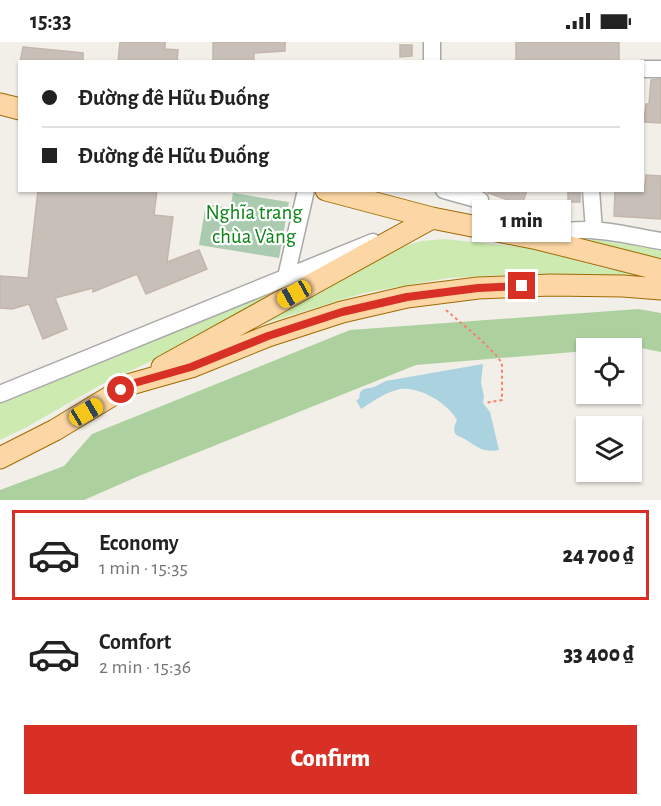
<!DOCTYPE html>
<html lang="en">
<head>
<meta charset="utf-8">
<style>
	body { margin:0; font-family:"Alegreya Sans",sans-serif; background:#f6f6f6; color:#222; height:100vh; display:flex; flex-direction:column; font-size:22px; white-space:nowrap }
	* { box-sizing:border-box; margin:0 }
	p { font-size:20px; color:#767676 }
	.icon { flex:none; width:33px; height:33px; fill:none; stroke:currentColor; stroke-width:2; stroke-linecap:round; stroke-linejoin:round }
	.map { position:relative; height:458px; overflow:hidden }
	.side { display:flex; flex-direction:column; background:#fff; flex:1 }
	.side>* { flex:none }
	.banner { position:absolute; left:18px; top:18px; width:626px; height:132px; border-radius:0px; box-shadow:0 2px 4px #0004; display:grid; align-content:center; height:132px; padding:0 24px; background:#fff }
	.buttons { position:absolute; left:576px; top:296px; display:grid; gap:12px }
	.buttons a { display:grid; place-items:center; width:66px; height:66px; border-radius:0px; background:#fff; box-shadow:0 2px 4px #0004; font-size:30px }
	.end { position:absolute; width:27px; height:27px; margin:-14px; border:8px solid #d93025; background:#fff; box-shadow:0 0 0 3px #fff }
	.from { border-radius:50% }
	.bubble { position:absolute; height:42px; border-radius:0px; background:#fff; box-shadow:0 2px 4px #0004; font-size:20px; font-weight:800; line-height:42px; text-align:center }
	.car { position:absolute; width:18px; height:36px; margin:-18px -9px; border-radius:8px; box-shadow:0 0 4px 2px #0007; background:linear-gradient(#f5c518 24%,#345 0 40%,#f5c518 0 76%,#345 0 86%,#f5c518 0) }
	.banner b { display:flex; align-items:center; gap:21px; height:57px; font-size:22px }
	.banner b+b { border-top:2px solid #e0e0e0 }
	.banner i { width:15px; height:15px; background:#222 }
	ul { padding:10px 0 0; list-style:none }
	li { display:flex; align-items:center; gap:18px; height:90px; margin:0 12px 9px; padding:0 12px; border:3px solid transparent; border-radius:0px }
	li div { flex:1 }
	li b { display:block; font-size:22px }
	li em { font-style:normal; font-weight:800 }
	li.current { border-color:#d93025 }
	li>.icon { width:54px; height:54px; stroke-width:1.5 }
	.primary-button { display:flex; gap:12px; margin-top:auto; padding:12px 24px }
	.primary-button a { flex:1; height:69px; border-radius:0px; background:#d93025; color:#fff; font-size:24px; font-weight:800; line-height:69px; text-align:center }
	.status { display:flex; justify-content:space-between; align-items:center; height:42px; padding:0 30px; background:#fff; direction:ltr }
	.status svg { height:16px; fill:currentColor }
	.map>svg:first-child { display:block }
</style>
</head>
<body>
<div class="status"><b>15:33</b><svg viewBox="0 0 49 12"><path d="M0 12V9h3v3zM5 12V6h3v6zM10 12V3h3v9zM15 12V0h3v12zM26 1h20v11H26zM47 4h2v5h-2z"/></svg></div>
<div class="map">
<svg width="661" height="458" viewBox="0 0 661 458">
	<rect width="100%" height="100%" fill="#f2efe9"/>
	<path fill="#cdebb0" d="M445,197L529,206L603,226L661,237L524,232L448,236L364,251L233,291L399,206L421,199Z
		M592,197L661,208V218L592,201Z
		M308,234L169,311L104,341L25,386L0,398V360Z"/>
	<path fill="#add19e" d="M638,267L661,271V310L636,305L586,306V309L416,323L139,434L84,458H0V448L64,424L92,392L350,288Z"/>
	<path fill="#aacbaf" d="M233,151L289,160L279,216L199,203L206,162L230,166Z"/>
	<path fill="#aad3df" d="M483,322L481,341L484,354L483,361L490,370L499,408C481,411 477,404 463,396C460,394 457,395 455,391C453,387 455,382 457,378C448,361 419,344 400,347C386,350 373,359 361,367L356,358L359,357L360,350L364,347L374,345L386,339Z"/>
	<path fill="#c7bfb8" stroke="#c4b6ab" stroke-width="1.5" d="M120,0H165V7L178,8L177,20H118Z
		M213,0H285V9L254,11V20H213Z
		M516,0H619V20H516Z
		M400,3H412V14L400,15Z
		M23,5L83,11V20H20Z
		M661,37V81L644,80L646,62H649L651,38Z
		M646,133L661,134V177L614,174L615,148H642V143H645Z
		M38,148H157L154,173L173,175L167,220L199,208L207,227L146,252L137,232L93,250V246L55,256L67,287L43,297L29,262L12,267L0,266V234L28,236Z
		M487,148H527L522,163L488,151Z
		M568,148H580V160H568Z"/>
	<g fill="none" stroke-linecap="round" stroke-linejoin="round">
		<defs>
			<path id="minor" d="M432,20V0
				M642,27H660
				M444,148L480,158
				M591,148L594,188
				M538,197C580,179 619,192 661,199
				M286,235L306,148
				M0,352L373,200"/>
			<path id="major" d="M0,62L20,67
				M326,148L432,176L538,197L661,228
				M162,325L432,176
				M0,416L55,388L131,342L191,325L268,294L342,270L407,255L478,246L551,243L623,244L661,247"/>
		</defs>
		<use href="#minor" stroke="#a9a9a9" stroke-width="19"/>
		<use href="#major" stroke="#a06b00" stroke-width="23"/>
		<path stroke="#fa8072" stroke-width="2" stroke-dasharray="3 3" stroke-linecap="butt" d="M446,268L481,298L496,313L502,321V358L485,361"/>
		<use href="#minor" stroke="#fff" stroke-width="16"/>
		<use href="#major" stroke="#fcd6a4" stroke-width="21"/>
	</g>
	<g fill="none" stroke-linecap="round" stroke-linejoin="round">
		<path stroke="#d93025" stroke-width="8" d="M121,348L131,342L191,325L268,294L342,270L407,255L478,246L522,244"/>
	</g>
	<g text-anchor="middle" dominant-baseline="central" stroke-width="4.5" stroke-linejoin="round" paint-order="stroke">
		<g font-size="21" fill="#0c8416" stroke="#fff">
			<text x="254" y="170">Nghĩa trang<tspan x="254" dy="24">chùa Vàng</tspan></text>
		</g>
	</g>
</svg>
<div class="buttons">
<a><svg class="icon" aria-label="locate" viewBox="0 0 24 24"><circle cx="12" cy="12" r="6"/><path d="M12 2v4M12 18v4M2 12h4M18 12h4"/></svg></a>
<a><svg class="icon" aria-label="layers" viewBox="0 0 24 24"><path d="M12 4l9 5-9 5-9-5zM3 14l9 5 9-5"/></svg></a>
</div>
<i class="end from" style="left:121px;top:348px"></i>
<i class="end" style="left:522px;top:244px"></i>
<div class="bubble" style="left:472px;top:158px;width:99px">1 min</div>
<i class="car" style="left:294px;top:252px;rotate:241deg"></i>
<i class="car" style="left:86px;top:370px;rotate:60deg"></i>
<div class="banner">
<b><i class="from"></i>Đường đê Hữu Đuống</b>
<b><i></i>Đường đê Hữu Đuống</b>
</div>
</div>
<section class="side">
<ul>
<li class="current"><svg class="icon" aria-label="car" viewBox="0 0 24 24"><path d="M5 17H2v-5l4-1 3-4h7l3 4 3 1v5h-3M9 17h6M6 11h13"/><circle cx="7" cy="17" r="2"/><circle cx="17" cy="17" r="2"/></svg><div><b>Economy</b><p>1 min · 15:35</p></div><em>24 700 ₫</em></li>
<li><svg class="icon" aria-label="car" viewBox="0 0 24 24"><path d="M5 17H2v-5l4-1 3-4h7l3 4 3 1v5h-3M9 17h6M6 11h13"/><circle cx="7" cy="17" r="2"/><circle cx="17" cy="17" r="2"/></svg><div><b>Comfort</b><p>2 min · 15:36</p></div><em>33 400 ₫</em></li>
</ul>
<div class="primary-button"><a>Confirm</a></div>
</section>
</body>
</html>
